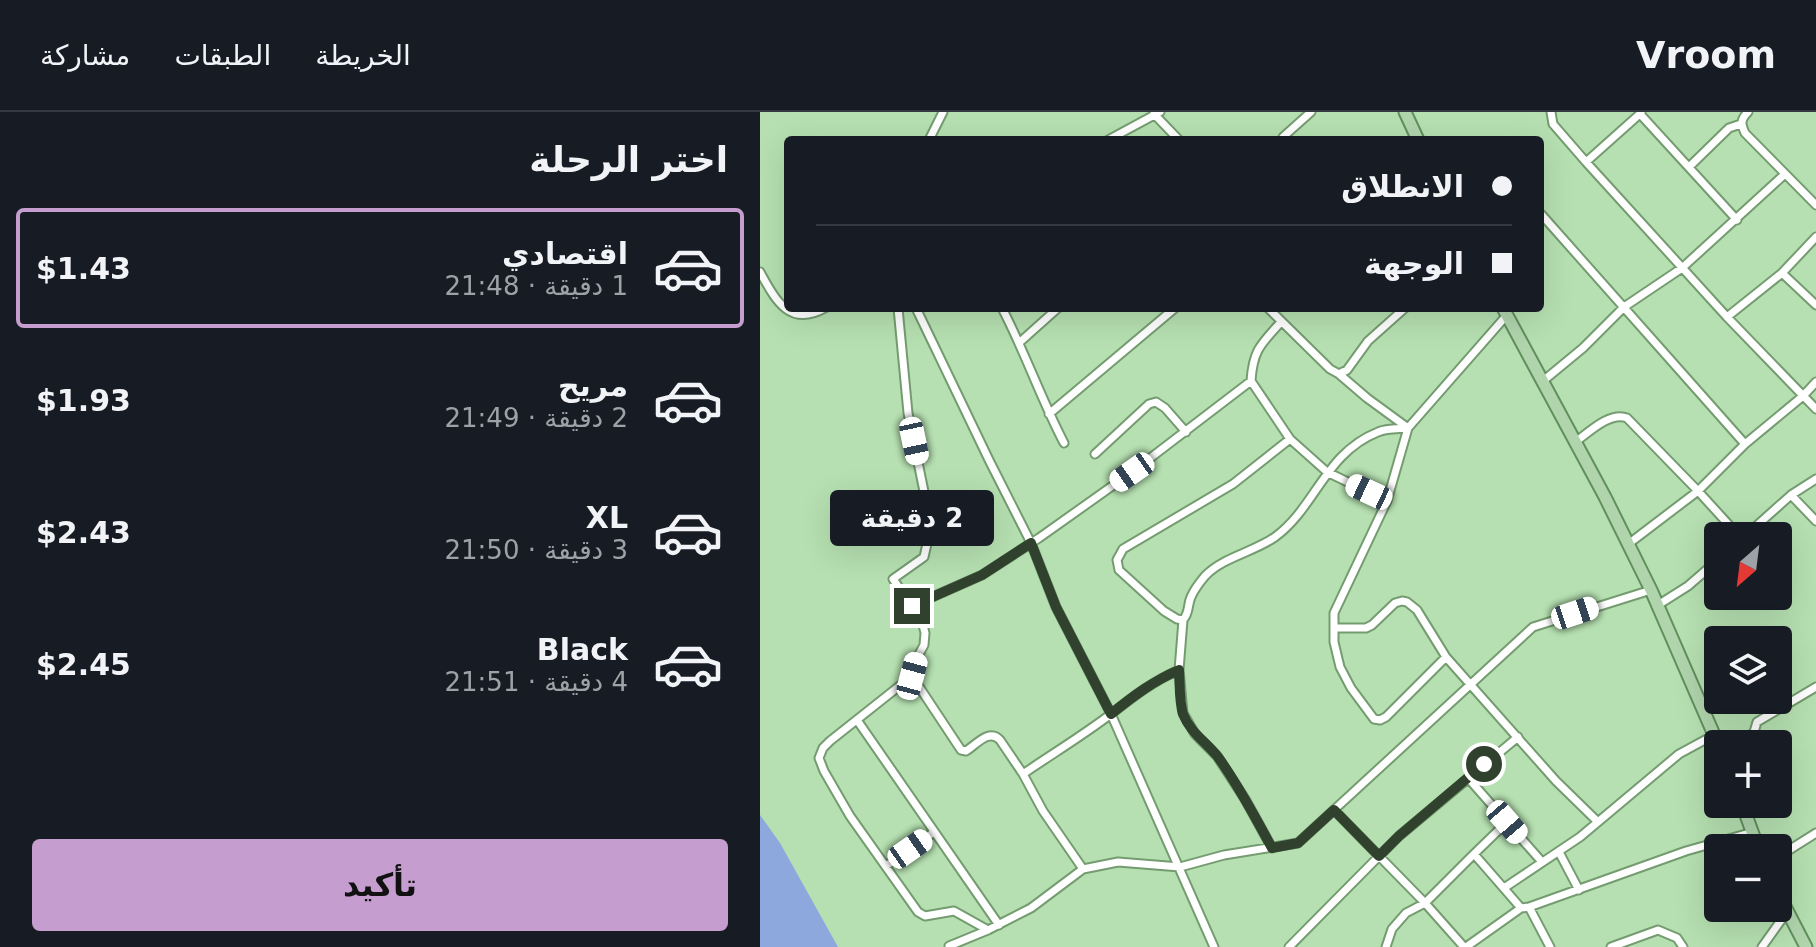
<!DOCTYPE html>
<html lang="ar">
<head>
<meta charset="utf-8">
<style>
	body { margin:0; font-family:"DejaVu Sans","Noto Sans Arabic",sans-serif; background:#242831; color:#f1f3f6; direction:rtl; height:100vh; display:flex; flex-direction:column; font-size:30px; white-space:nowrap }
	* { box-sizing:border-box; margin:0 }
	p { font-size:26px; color:#9ea1a6 }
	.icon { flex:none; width:44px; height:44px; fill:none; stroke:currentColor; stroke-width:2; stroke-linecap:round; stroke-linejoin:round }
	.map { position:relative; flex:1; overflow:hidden; direction:ltr }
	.panel { display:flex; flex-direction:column; background:#171b24; width:760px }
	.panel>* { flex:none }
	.banner { position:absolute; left:24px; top:24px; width:760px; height:176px; border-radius:8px; box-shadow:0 8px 32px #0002; direction:rtl; display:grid; align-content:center; height:176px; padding:0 32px; background:#171b24 }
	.needle { width:52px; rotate:208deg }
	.fabs { position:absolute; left:944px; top:410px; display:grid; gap:16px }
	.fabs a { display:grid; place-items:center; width:88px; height:88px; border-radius:8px; background:#171b24; box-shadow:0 8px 32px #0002; font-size:40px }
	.end { position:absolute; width:36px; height:36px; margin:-18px; border:10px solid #30412e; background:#fff; box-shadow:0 0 0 4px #fff }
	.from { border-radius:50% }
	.bubble { position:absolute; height:56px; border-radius:8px; background:#171b24; box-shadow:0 8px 32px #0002; font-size:26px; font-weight:700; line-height:56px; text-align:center; direction:rtl }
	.car { position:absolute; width:24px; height:48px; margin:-24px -12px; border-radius:10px; box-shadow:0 0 6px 2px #0007; background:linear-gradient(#fff 24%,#345 0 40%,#fff 0 76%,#345 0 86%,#fff 0) }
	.banner b { display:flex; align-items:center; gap:28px; height:76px; font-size:30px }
	.banner b+b { border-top:2px solid #363941 }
	.banner i { width:20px; height:20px; background:#f1f3f6 }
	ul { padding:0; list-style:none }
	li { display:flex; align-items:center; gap:24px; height:120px; margin:0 16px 12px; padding:0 16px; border:4px solid transparent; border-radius:8px }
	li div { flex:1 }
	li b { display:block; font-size:30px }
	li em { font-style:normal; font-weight:700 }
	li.selected { border-color:#c59dce }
	li>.icon { width:72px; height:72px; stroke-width:1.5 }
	h2 { padding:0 32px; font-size:36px; line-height:96px }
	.primary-button { display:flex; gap:16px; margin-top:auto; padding:16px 32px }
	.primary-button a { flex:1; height:92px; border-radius:8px; background:#c59dce; color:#111; font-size:32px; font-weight:700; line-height:92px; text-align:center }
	header { display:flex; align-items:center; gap:48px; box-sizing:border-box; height:112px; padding:0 40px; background:#171b24; border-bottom:2px solid #363941 }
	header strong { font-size:38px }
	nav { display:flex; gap:44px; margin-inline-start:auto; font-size:28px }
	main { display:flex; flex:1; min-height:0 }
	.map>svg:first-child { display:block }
</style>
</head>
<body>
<header>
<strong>Vroom</strong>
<nav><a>الخريطة</a><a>الطبقات</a><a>مشاركة</a></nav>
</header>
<main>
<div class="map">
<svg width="1056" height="835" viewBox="0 0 1056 835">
	<rect width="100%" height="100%" fill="#b6e0b1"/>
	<path fill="#8ca8dd" d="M0,703L20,731L78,835H0Z"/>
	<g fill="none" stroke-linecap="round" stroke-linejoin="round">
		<defs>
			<path id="minor" d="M791,0L793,12L826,50L967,205L1056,297
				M988,0C980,8 981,12 985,21L1056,93
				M394,2L419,28
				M880,2L977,108
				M523,25L551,0
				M169,28L183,0
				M348,28L400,0
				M826,50L881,1
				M929,55L969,16L981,12
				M781,102L985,332
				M0,160C15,187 29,216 65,196
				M1022,161L1056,125
				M138,196L148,301L171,414L164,445L133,467L162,509L165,521L164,533L157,546L152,564L70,629L63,636L59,646L64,659L90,704L158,800L165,804L194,799L228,818
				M156,196L229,348L271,431L296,495L351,602L454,835
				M242,196C265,240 281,287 304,331
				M508,196L570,257L579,262L607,286L648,316C639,317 627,316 618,320C565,341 556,395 515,425C494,440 463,445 445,464C440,470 434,478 431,485C427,494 430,500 423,508L419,558L423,601L435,622L457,644L485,687L512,736
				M967,205L1022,161L1056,193
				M260,230L298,196
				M579,262L587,258L608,229L645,196
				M491,269C493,238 501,232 521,210
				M783,269L823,236L864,195L922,156L1025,62
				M289,302L415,196
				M814,331C828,321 850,299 867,306L938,379L979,424
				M335,342L389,292L396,290L405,296L426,320
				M1031,383L1056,409
				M985,424L1031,383L1056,367
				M867,433L938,379L985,332L1043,284L1056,270
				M898,493L928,474L958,448
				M152,494L222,463L279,426L372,360L491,269L530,327L567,360L627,389
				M423,508L417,507L404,499L359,458L357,448L363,437L473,372L530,327
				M574,516H606L612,513L635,491L642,489L647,490L657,498L686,545L796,669L838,710
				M686,545L626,605L620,608L614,607L591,576L580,555L574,530V501L627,389L648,316L747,203
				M152,564L201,638L206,639C216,633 229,616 240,628L263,662L283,699L323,757
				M97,608L239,813
				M982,632L994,620L997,610L1056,575
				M263,662C292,642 322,624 351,602C373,585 393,569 419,558
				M708,666L782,750
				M574,698L665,791L704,835
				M799,740L819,778
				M714,742L747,710
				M1018,745L1056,721
				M126,754L174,720
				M744,776L820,725L919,642L954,623
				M769,795L790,835
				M189,834L228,818L271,796L323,757L358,750L420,755L464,743L538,731L773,515L891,478
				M529,835L639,724L758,625
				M626,835L632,817L646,801L665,791L714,742L761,796
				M706,835L761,796L769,795L926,739L993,720
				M851,835L898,818L917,826L923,835
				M1002,835L1027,800"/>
			<path id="primary" d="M645,0L658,28
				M743,196L845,385L891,478L958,632
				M982,692L998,736
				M1018,781L1046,835"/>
		</defs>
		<use href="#minor" stroke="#749c70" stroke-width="11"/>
		<use href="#primary" stroke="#618f5d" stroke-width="15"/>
		<use href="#minor" stroke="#fff" stroke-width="7"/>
		<use href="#primary" stroke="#b0d5ad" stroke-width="11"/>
	</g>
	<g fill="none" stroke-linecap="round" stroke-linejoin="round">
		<path stroke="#30412e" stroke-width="10" d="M152,494L222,463L271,431L296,495L351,602C372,585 393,569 419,558C420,572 419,589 423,602C430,620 446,630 458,645C479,674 495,705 512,736L538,731L574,698L619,744L639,724L724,652"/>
	</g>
</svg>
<div class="fabs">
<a><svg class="needle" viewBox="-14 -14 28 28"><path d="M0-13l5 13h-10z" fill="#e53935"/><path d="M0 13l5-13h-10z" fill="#9ea1a6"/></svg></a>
<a><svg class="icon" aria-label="layers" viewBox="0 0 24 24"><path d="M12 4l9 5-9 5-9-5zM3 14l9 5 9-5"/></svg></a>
<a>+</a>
<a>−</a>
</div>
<i class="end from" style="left:724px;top:652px"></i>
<i class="end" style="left:152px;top:494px"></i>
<div class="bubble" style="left:70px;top:378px;width:164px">2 دقيقة</div>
<i class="car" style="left:154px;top:329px;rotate:168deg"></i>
<i class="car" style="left:372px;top:360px;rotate:235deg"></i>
<i class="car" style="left:609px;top:380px;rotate:295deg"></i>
<i class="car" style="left:815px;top:501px;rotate:72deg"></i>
<i class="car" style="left:152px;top:564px;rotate:15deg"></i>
<i class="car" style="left:747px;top:710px;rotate:139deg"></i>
<i class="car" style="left:150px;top:737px;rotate:55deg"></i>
<div class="banner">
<b><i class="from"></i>الانطلاق</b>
<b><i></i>الوجهة</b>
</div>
</div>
<section class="panel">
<h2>اختر الرحلة</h2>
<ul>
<li class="selected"><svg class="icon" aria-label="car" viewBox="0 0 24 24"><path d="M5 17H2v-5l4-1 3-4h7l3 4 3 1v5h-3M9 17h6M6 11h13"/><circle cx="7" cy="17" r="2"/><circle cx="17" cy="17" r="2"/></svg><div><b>اقتصادي</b><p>1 دقيقة · 21:48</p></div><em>$1.43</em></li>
<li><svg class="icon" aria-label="car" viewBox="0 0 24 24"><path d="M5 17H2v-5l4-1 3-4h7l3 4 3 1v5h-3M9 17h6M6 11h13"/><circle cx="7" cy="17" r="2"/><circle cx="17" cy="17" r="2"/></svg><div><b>مريح</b><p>2 دقيقة · 21:49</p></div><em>$1.93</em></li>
<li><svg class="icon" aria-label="car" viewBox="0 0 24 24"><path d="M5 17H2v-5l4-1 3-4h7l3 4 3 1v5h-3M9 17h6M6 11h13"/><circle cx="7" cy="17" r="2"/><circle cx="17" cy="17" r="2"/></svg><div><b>XL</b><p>3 دقيقة · 21:50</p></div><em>$2.43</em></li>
<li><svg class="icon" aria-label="car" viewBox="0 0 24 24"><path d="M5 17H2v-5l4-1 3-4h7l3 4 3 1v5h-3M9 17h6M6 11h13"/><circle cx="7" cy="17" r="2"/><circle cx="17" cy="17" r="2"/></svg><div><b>Black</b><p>4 دقيقة · 21:51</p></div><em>$2.45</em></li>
</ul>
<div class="primary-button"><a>تأكيد</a></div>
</section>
</main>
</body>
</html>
